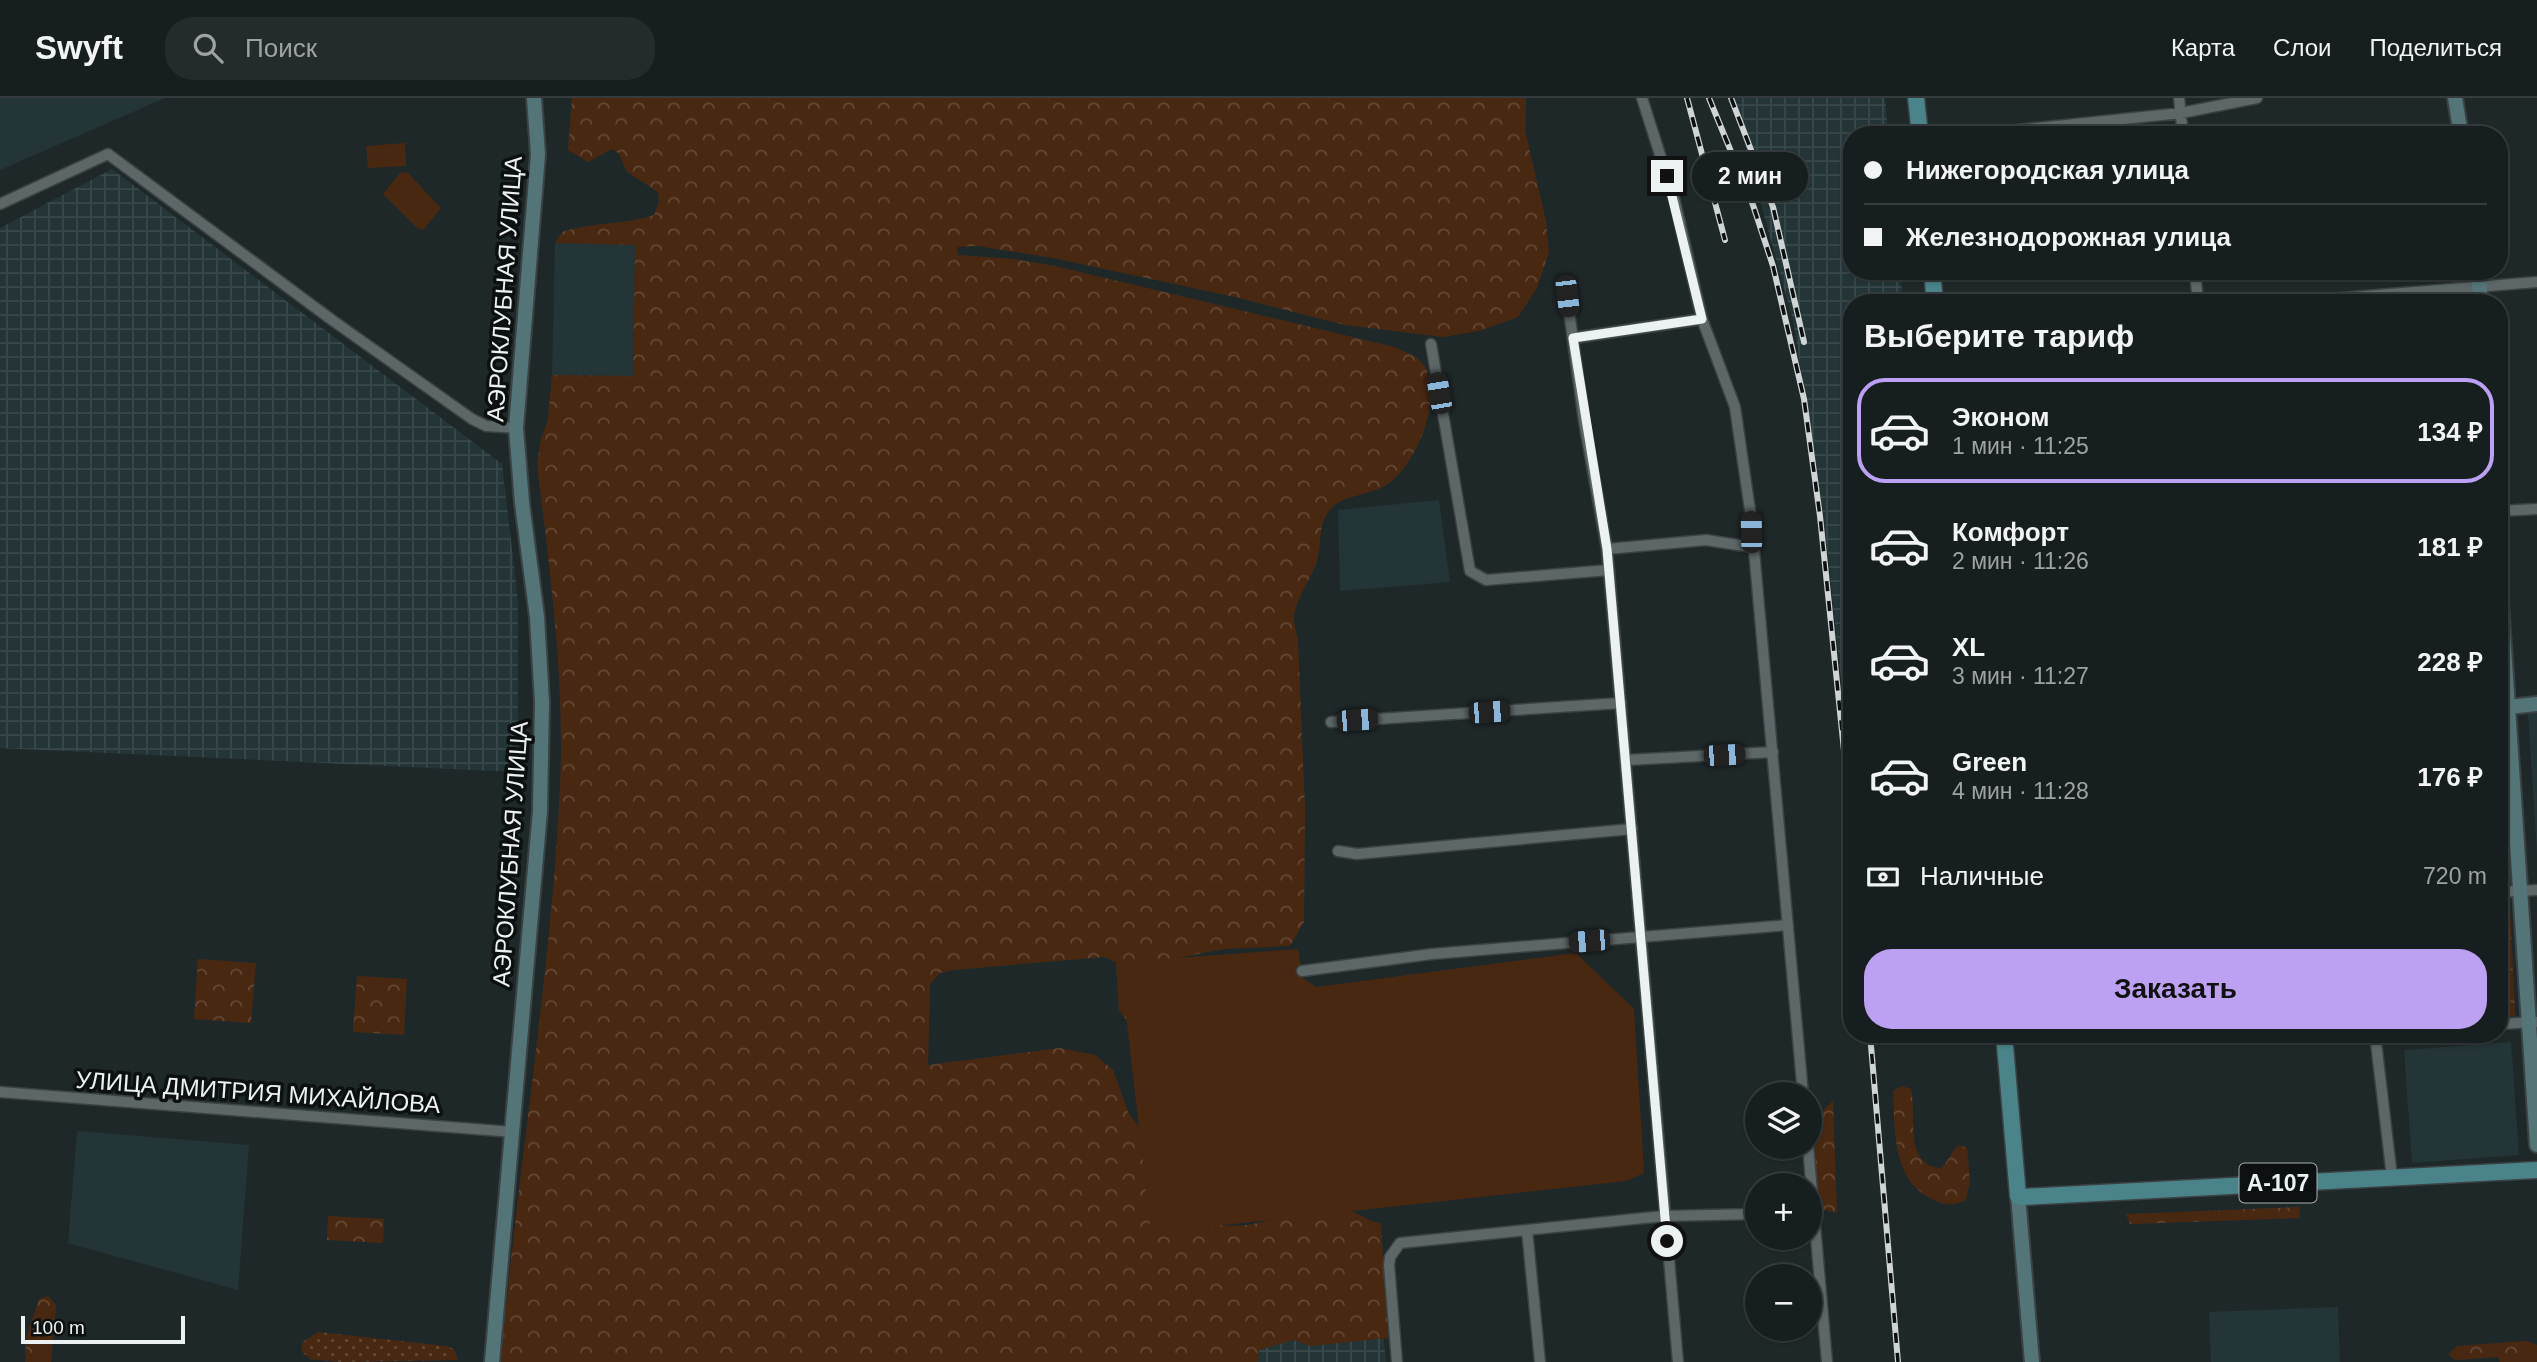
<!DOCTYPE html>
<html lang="ru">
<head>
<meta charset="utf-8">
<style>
	body { margin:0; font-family:Helvetica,sans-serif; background:#242b2c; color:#f1f3f6; height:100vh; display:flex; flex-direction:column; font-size:26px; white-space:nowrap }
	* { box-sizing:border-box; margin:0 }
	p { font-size:23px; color:#9ea2a4 }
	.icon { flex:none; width:38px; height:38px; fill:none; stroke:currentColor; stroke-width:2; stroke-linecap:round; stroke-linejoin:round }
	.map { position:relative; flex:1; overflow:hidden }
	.drawer { position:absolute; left:1843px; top:196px; width:665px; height:749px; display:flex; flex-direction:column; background:#171e1f; border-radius:28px; box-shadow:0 2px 5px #0004,0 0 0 2px #363c3d }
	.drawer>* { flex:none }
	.hud { position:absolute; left:1843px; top:28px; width:665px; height:154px; border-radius:28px; box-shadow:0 2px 5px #0004,0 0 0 2px #363c3d; display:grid; align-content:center; height:154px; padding:0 21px; background:#171e1f }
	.controls { position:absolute; left:1745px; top:984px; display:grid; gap:14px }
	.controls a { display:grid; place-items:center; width:77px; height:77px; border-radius:50%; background:#171e1f; box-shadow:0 2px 5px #0004,0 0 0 2px #363c3d; font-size:35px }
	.scale { position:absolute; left:21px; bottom:18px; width:164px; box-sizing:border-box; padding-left:7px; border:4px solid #ecf1f2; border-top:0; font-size:19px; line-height:24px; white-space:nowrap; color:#ecf1f2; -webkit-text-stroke:5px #0c1010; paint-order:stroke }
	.end { position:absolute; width:32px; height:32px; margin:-16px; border:9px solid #ecf1f2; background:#111; box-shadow:0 0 0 4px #111 }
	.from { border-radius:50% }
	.bubble { position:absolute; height:49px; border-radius:24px; background:#171e1f; box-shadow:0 2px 5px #0004,0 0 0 2px #363c3d; font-size:23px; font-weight:800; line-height:49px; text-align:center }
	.car { position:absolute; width:21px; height:42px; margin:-21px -10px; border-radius:9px; box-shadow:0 0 5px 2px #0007; background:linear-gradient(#222 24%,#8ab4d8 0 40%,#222 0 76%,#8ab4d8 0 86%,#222 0) }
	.hud b { display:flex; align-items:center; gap:24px; height:66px; font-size:26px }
	.hud b+b { border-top:2px solid #363c3d }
	.hud i { width:18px; height:18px; background:#f1f3f6 }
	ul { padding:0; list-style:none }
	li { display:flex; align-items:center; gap:21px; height:105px; margin:0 14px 10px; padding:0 7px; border:4px solid transparent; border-radius:28px }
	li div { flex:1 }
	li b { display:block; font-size:26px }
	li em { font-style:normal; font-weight:800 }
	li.selected { border-color:#bca0f2 }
	li>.icon { width:63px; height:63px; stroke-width:1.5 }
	h2 { padding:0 21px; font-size:32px; line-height:84px }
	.pay { display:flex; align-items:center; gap:18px; height:77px; padding:0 21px; font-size:26px }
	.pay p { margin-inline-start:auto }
	.action { display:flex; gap:14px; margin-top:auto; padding:14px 21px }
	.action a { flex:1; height:80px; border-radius:28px; background:#bca0f2; color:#111; font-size:28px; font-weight:800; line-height:80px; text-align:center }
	header { display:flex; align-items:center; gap:42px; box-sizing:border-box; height:98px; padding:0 35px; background:#171e1f; border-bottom:2px solid #363c3d }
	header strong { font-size:33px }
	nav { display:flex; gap:38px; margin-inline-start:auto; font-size:24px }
	.search { width:490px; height:63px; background:#242b2c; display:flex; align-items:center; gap:18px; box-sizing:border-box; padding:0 24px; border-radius:28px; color:#9ea2a4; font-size:26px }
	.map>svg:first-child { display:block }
</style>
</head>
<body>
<header>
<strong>Swyft</strong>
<div class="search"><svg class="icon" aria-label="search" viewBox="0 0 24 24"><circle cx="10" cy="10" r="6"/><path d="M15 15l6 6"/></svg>Поиск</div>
<nav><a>Карта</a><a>Слои</a><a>Поделиться</a></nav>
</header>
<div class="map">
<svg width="2537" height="1264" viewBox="0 0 2537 1264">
	<defs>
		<pattern id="industrial-grid" width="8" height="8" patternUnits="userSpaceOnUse" patternTransform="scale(1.75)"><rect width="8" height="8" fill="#243537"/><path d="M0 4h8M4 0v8" fill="none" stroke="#39494b"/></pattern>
		<pattern id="grass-dots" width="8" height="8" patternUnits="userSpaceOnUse" patternTransform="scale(1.75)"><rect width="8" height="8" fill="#492812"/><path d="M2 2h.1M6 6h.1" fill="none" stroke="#634835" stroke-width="1.8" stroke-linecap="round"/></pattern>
		<pattern id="forest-crowns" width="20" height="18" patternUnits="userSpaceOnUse" patternTransform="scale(1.75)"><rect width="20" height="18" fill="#492812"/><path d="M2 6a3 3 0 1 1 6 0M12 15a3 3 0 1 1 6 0" fill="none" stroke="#634835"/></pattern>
	</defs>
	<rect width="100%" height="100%" fill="#1f2829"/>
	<path fill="#243537" d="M0,0H165L0,72Z
		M555,145L635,147L633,278L552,277Z
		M1439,402L1450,484L1340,493L1338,412Z
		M2537,615V755L2528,616Z
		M2499,625L2509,787H2499Z
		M2511,944L2519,1057L2412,1065L2404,952Z
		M77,1033L249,1047L238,1192L68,1145Z
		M2338,1209L2340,1264H2211L2209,1214Z"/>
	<path fill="url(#industrial-grid)" d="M1732,0H1885L1888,37H1852V173H1900L1903,205H1852L1851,638H1847L1823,411L1793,223Z
		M112,71L502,366L518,503V674L0,650V130Z
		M1382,1226L1386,1264H1242L1245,1245Z"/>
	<path fill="url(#grass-dots)" d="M318,1234L446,1248L454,1251L458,1262L341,1264L310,1261L301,1253L303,1244Z"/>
	<path fill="url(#forest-crowns)" d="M572,0H1526L1525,32L1546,123L1549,154L1537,190L1518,219L1479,233L1443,239L1345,227L1235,199L1053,160L978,148L957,149L958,157L1013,161L1055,168L1394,249C1405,254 1419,258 1425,269C1443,300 1418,359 1394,381C1374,400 1342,394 1329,413C1318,428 1322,441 1318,458C1314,478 1297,497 1294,517C1293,525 1297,536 1298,544L1305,711L1304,824L1290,848L1224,851L1177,860L1130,927L1119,912L1116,864L1104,859L953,872L940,875L930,886L928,967L1060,950L1095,957L1113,972L1128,1014L1205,1124C1237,1133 1264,1125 1295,1113C1303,1110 1312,1104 1321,1105C1345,1106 1359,1119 1381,1126L1388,1240L1311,1248L1293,1242L1259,1252L1258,1264H501C517,1072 551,881 560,689C565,581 550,473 537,366L541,341L548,321L552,277L633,278L635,147L555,145L562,134C593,124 624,127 654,117L659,103L658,94L627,74L619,56L612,51L588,64L568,52Z
		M2499,808H2510L2515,918L2499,919Z
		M198,861L256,865L251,925L194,921Z
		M357,878L407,881L404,937L353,934Z
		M1902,988L1911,991C1917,1016 1903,1068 1941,1070C1950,1063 1950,1053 1959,1047L1967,1050L1970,1083L1966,1102C1952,1109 1943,1107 1930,1100C1892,1080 1895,1031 1893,993Z
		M1833,1003L1837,1115L1816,1110L1810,1025Z
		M2299,1109L2300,1120L2130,1126L2126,1116Z
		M328,1118L384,1121L383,1145L327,1142Z
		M48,1198L56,1207L51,1264H25L26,1240L39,1201Z
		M2526,1243L2537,1247V1264H2500L2498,1259L2455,1262L2448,1256L2457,1248Z"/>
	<path fill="#492812" d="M405,45L406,68L368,70L366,48Z
		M407,74L441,110L423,132L417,130L383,96L400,75Z
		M1298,851L1303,880L1316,889L1576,855L1634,911L1644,1075L1626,1083L1151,1135L1120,864Z"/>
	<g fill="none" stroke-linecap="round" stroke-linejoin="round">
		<defs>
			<path id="street" d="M1642,0L1675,104L1702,221L1735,309L1751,419L1803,996
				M2179,0L2183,37
				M1970,37L2181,15L2257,0
				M0,106L108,56L332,222L472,321L486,328L516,330
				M2195,173L2198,205
				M1567,198L1584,323L1607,451L1678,1264
				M2281,205L2537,184
				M1573,240L1702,221
				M1431,246L1470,473L1486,482L1609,472
				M2499,413L2537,411
				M1607,451L1706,442L1751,449
				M1331,624L1621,605
				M1627,662L1773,654
				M1338,753L1357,756L1632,731
				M2499,794L2537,792
				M1302,873L1432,856L1788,827
				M2499,926L2537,924
				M2375,936L2392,1079
				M0,994L512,1034
				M1808,1048L1827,1264
				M1527,1132L1540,1264
				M1397,1264L1389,1167L1390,1159L1400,1145L1664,1118L1757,1116"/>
			<path id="secondary" d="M2455,0L2461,37
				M2478,173L2481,205
				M2499,474L2537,1047
				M2499,610L2537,606
				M2018,1098L2032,1264
				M492,1264L540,713L542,604L537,519L522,405L516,330L538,56L534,0"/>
			<path id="primary" d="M1916,0L1920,37
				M1932,173L1935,205
				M2004,936L2018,1098L2022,1099L2537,1072"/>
		</defs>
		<use href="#street" stroke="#3b4243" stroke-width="13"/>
		<use href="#secondary" stroke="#3b4243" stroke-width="18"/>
		<use href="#primary" stroke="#3b4243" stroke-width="19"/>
		<use href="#street" stroke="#5d6768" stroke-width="10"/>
		<use href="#secondary" stroke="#547578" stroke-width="14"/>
		<use href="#primary" stroke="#4a8389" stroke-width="16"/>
		<defs>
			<path id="rail" d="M1687,0L1725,142
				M1709,0L1753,107L1773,168L1804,301L1820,418L1852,731
				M1731,0L1773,109L1804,244
				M1870,936L1898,1264"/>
		</defs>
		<use href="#rail" stroke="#cfd4d5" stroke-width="6"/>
		<use href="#rail" stroke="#0c1010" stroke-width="3.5" stroke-dasharray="10" stroke-linecap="butt"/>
	</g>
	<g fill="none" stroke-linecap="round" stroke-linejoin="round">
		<path stroke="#ecf1f2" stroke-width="9" d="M1667,1143L1607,451L1573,240L1702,221L1667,78"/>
	</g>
	<g text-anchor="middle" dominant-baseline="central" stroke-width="7" stroke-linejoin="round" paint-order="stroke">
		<rect fill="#0c1010" stroke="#a9aeae" stroke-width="2" x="2239.5" y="1065.5" width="77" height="39" rx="5"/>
		<g font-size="23" font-weight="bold" fill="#ecf1f2">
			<text x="2278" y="1085">А-107</text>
		</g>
		<g font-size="24" fill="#ecf1f2" stroke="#0c1010">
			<text transform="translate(504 191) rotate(-86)">АЭРОКЛУБНАЯ УЛИЦА</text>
			<text transform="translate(510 756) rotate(-86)">АЭРОКЛУБНАЯ УЛИЦА</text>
			<text transform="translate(258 994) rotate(4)">УЛИЦА ДМИТРИЯ МИХАЙЛОВА</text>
		</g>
	</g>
</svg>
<div class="controls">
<a><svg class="icon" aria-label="layers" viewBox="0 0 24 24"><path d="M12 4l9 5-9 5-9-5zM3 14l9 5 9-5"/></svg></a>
<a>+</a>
<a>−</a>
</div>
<div class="scale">100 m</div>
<i class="end from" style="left:1667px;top:1143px"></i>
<i class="end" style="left:1667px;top:78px"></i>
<div class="bubble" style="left:1692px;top:54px;width:116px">2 мин</div>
<i class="car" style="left:1567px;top:198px;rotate:173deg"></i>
<i class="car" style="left:1439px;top:295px;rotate:350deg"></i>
<i class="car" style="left:1751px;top:434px;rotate:359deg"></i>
<i class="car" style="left:1489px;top:614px;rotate:86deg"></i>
<i class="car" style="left:1357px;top:622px;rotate:86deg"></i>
<i class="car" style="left:1724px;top:657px;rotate:87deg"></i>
<i class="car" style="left:1589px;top:843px;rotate:265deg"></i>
<div class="hud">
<b><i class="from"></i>Нижегородская улица</b>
<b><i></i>Железнодорожная улица</b>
</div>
<section class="drawer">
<h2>Выберите тариф</h2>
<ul>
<li class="selected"><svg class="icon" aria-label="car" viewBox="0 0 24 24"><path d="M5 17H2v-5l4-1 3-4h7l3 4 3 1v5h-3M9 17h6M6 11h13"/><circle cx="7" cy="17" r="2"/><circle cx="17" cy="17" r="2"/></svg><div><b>Эконом</b><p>1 мин · 11:25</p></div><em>134 ₽</em></li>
<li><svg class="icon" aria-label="car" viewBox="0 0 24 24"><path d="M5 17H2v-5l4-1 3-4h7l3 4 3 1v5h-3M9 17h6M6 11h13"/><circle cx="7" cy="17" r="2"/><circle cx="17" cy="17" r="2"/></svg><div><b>Комфорт</b><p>2 мин · 11:26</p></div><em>181 ₽</em></li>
<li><svg class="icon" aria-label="car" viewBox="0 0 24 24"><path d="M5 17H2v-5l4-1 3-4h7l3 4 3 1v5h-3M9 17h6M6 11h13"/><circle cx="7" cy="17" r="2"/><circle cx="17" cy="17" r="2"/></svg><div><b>XL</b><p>3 мин · 11:27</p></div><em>228 ₽</em></li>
<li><svg class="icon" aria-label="car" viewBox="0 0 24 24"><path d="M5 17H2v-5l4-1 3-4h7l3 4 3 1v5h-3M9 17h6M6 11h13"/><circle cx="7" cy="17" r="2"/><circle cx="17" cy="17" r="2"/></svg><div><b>Green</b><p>4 мин · 11:28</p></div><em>176 ₽</em></li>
</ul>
<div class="pay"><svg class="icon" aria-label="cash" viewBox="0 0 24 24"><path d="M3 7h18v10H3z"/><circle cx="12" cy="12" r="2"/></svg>Наличные<p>720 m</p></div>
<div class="action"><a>Заказать</a></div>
</section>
</div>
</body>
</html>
